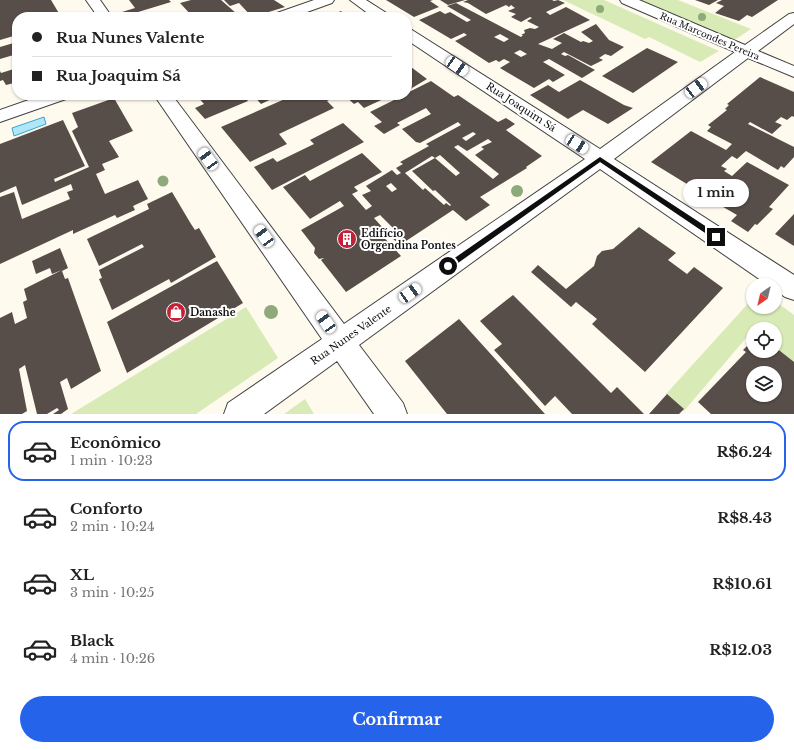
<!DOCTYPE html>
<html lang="pt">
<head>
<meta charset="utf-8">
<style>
	body { margin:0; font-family:"Libre Baskerville",serif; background:#f6f6f6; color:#222; height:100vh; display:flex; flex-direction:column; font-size:15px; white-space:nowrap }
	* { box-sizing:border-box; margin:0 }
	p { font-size:13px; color:#767676 }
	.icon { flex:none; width:22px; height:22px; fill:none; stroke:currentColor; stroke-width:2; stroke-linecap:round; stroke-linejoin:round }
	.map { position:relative; height:414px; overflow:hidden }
	.sheet { display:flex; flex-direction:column; background:#fff; flex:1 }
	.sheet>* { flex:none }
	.hud { position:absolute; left:12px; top:12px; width:400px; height:88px; border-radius:16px; box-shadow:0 1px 3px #0004; display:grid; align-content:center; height:88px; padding:0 20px; background:#fff }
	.needle { width:26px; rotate:214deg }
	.controls { position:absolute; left:746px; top:278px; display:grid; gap:8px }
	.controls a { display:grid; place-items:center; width:36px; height:36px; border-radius:50%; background:#fff; box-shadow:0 1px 3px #0004; font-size:20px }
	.end { position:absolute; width:18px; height:18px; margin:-9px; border:5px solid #0e0e0e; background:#fff; box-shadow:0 0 0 2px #fff }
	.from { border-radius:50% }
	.bubble { position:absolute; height:28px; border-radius:14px; background:#fff; box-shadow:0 1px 3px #0004; font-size:13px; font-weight:800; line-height:28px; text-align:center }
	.car { position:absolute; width:12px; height:24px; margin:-12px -6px; border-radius:5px; box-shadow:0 0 3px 1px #0007; background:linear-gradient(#fff 24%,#345 0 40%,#fff 0 76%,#345 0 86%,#fff 0) }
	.hud b { display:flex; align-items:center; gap:14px; height:38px; font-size:15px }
	.hud b+b { border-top:1px solid #e0e0e0 }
	.hud i { width:10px; height:10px; background:#222 }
	ul { padding:7px 0 0; list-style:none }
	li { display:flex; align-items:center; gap:12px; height:60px; margin:0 8px 6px; padding:0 12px; border:2px solid transparent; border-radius:16px }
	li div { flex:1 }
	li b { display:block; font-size:15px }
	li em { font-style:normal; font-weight:800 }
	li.current { border-color:#2563eb }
	li>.icon { width:36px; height:36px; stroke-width:1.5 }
	.primary-button { display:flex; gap:8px; margin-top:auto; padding:8px 20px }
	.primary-button a { flex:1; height:46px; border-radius:24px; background:#2563eb; color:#fff; font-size:16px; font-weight:800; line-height:46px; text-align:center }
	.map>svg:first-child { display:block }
</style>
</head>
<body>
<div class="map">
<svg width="794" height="414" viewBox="0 0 794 414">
	<rect width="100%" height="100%" fill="#fffaee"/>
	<path fill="#d8ebb6" d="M563,0H604L719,51L700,62L649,37L645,39Z
		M636,0H678L751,29L733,41Z
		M753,298V307H775V301L794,315V374L775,351V329H753V343L746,338L684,411L666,394Z
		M246,307L278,358L196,414H71Z
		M305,399L314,414H284Z"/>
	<path fill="#b1e6f9" stroke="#34a6d3" d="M44,117L46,124L14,136L12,128Z"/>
	<path fill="#574d49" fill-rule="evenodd" d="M0,0H51L60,15L53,17H17V35L0,40Z
		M129,0H169L171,2L125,16L122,12L135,8Z
		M191,0H221L237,14L228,17H193L180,3Z
		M224,0H274L285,7L252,17L239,3L230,6Z
		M386,0H433L430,1L439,7L414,17Z
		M440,0H465L448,5Z
		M468,0H552L554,1L558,0L565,3L546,12L550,15L566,7L590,20L538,44L552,49L562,43L553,39L564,33L581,42L583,41L589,43L593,41L581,32L596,24L609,40L624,47L611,56L605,54L599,58L603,60L591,66L564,52L561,54L565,56L568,55L595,70L582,78L549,59L543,62L565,75L553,82L549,79L534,88L500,68L510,62L504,59L499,62L496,60L489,63L455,41L467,35L464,33L451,39L419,20L440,11L445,14L450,12L467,22L471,20L447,6L456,3L521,37L523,35H521L525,33L524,30L530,28L535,29L539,27L527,21L532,18L530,17L521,22L511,17L516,14L508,11L515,8L511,5L509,7L506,5L486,14L468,3L463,2ZM500,34L509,39L504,42L494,37ZM520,50L527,54L521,57L514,53Z
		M695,0H718L709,5Z
		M722,0H778L752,17L747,15L739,21L715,13L724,6L716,3Z
		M341,11L346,17H324L332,15Z
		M17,42V54L0,59V47Z
		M647,48L678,62L633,93L602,76Z
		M411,67L427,79L407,91V69Z
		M17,68V89L14,83L6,85L3,80L0,81V71L1,73Z
		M760,77L794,92V117L792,116L787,120L781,117L775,122L782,125L772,134L750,122L748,124L794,147V157L784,168L781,166L778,170L746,151L737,159L732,156L721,166L727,169L724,171L732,176L747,162L789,185L769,207L773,209L757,225L755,224L748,232L731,221L737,215L711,200L706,204L697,198L705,189L699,185L695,189L651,162L691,131L726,150L732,144L707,131L711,127L708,125L727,110L725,109L729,105L727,104Z
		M580,80L624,105L633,108L608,124L583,110L568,119L530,95L548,85L559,92Z
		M431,81L454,97L458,95L498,122L506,118L515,124L506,130L542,156L526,167L527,168L480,197L490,205L466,221L453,210L400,245L392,238L399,234L380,215L374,218L383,228L378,231L401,256L346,292L321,260L324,258L319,259L314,253L315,248L301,230L344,206L340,201L310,219L283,187L305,175L310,181L362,153L382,172L354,187L358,191L352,194L366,210L372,206L362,195L371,191L366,186L392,170L397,175L401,173L396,168L403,164L400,162L429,146L426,144L461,125L458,122L420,143L416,142L402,129L431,114L426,108L397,123L400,125L384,134L374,126L382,122L370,112L404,95H407V93ZM473,132L476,134L466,141L462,138ZM488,139L492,142L481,147L484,149L475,155L499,174L493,179L454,147L458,145L467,151ZM440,155L460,173L456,176L435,158L412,171L433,191L435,190L451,205L450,206L446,203L444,205L425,188L423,190L405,173L432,156L435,158ZM391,183L397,189L392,192L386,186Z
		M196,95H243L248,101L205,119L195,108L204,104Z
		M253,95H280L261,104Z
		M294,95H339L327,101L334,108L279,134L287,144L250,162L221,127Z
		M344,95H392L364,108L358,102L354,104Z
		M114,98L133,131L109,141L119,157L102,164L105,170L96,174L105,194L138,180L148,199L133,206L135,210L117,218L115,215L73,234V230L0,264V197L14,192L22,219L70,199L67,192L73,190L71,184L22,205L16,186L0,193V144L63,120L85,166L54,179L55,182L89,167L72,131L78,127L72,113Z
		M343,123L364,142L272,190L254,167L273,158L277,162L314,144L310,140Z
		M172,192L191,224L195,230L199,228L216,257L171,283L169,279L112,310L99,279L102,278L99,270L144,247L142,244L99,266L87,239L149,209L147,204Z
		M794,214V246L775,234Z
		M639,227L676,253L668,260L687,274L694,267L723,288L645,372L592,324L597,319L576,302L571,307L531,272L538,265L566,289L594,266L597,256L602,251L613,249Z
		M60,248L68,268L62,271L65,279L68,278L101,371L71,389L67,378L60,382L68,409L61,414H53L59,410L57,408L47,414H37L25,365L19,369L27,411L22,414H0V318L12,312L15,324L27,318L23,302L27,300L24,289L62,270L52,274L50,268L36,274L32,261Z
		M217,261L243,303L127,373L107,322Z
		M513,295L611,393L617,387L644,414H572L555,396L545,406L494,350L502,344L480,321Z
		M459,319L545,414H447L405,361Z
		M753,340V351H775V347L794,362V414H711L698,402L746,352L743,350ZM753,373H775V395H753Z
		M667,394L684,409L679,414H649Z"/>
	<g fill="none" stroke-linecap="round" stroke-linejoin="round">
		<defs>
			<path id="minor" d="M86,0H100L112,17H98Z
				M314,0H334L332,3L293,17H272L274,14Z
				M350,0H366L388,14L390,17H373Z
				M620,0H639L745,45L789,14L794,13V24L758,51L794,66V77L748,58L614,159L794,275V300L785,297L775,290V285H768L600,169L359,345L403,403L407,414H374L337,361L264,414H224L228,403L322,339L154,95H172L344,324L585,159L407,40V29L412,30L600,149L735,52L622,3Z
				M43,95H69L66,99L0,122V110Z"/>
		</defs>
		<use href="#minor" stroke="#414141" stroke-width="2"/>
		<use href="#minor" fill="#fff" fill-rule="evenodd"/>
	</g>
	<g fill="#8faa7a">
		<circle cx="600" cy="9" r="4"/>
		<circle cx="702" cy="17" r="4"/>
		<circle cx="163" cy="181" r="5.5"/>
		<circle cx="517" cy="191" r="6"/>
		<circle cx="271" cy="312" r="7"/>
	</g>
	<path fill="#0e0e0e" d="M600,157L719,235V239H714L600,162L451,268H446V264Z"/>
	<defs>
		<symbol id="building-disc" viewBox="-11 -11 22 22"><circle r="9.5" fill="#c3203a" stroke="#fff"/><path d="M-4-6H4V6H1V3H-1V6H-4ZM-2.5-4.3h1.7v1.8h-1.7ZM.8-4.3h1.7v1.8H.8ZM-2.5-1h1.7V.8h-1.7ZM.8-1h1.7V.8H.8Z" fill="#fff"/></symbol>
		<symbol id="shop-disc" viewBox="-11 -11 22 22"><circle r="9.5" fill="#c3203a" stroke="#fff"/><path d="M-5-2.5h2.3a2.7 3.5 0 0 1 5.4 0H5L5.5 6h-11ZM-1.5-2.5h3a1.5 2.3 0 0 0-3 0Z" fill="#fff"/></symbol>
	</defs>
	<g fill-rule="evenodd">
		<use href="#building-disc" x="336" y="228" width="22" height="22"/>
		<use href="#shop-disc" x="165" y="301" width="22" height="22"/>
	</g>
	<g text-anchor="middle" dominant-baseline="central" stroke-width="4" stroke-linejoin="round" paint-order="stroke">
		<g font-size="9" fill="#0e0e0e" stroke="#fff">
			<text transform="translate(710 36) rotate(23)">Rua Marcondes Pereira</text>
		</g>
		<g font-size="10" fill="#0e0e0e" stroke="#fff">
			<text transform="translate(521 107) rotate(33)">Rua Joaquim Sá</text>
			<text transform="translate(351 335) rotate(-35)">Rua Nunes Valente</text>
		</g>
		<g font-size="10" font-weight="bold" fill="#0e0e0e" stroke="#fff" text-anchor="start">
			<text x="361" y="233">Edifício<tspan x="361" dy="12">Orgendina Pontes</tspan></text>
			<text x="190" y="312">Danashe</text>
		</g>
	</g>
</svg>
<div class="controls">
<a><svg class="needle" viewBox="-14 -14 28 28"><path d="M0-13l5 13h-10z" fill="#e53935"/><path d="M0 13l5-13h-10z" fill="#767676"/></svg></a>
<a><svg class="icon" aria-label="locate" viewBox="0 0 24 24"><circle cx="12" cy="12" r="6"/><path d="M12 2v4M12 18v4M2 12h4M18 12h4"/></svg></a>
<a><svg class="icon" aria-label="layers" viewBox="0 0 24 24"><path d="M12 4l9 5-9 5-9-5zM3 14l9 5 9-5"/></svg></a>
</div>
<i class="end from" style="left:448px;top:266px"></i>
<i class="end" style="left:716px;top:237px"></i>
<div class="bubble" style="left:683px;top:179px;width:66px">1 min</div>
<i class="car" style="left:457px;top:66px;rotate:124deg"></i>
<i class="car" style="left:696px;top:88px;rotate:53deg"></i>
<i class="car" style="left:577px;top:144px;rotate:123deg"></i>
<i class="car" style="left:208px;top:159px;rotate:324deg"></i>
<i class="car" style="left:264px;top:236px;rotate:324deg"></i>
<i class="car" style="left:410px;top:293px;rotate:55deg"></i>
<i class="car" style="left:326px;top:322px;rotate:325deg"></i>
<div class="hud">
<b><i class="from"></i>Rua Nunes Valente</b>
<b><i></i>Rua Joaquim Sá</b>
</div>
</div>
<section class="sheet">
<ul>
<li class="current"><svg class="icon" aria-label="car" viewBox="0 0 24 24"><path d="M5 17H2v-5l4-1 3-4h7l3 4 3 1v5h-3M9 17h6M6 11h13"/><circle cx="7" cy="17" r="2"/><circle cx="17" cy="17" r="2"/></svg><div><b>Econômico</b><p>1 min · 10:23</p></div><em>R$6.24</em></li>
<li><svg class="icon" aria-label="car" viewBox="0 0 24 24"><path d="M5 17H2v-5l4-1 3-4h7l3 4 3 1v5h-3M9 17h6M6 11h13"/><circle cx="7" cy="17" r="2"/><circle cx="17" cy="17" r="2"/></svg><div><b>Conforto</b><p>2 min · 10:24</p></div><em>R$8.43</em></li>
<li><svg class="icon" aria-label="car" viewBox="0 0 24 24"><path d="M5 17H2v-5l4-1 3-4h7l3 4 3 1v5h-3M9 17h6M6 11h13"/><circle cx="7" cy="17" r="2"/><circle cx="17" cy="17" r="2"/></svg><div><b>XL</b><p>3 min · 10:25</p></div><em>R$10.61</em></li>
<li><svg class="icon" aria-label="car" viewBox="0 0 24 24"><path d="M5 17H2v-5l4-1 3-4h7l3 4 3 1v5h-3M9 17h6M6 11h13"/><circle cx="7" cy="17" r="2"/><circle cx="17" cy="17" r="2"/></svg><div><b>Black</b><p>4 min · 10:26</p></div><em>R$12.03</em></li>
</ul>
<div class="primary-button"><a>Confirmar</a></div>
</section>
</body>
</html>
